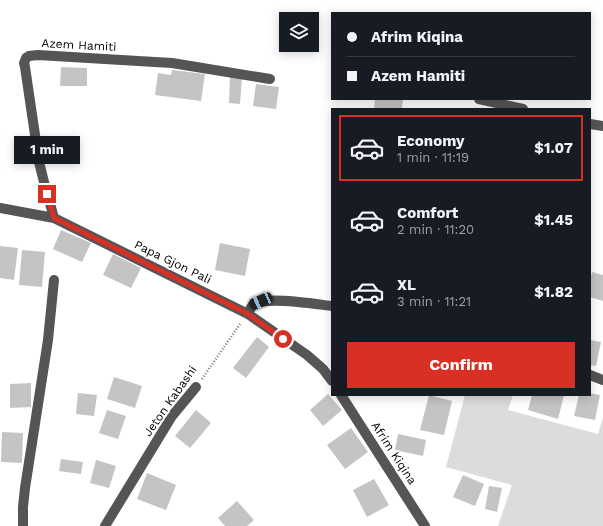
<!DOCTYPE html>
<html lang="en">
<head>
<meta charset="utf-8">
<style>
	body { margin:0; font-family:"Work Sans",sans-serif; background:#20242c; color:#f1f3f6; height:100vh; display:flex; flex-direction:column; font-size:15px; white-space:nowrap }
	* { box-sizing:border-box; margin:0 }
	p { font-size:13px; color:#9ea1a6 }
	.icon { flex:none; width:22px; height:22px; fill:none; stroke:currentColor; stroke-width:2; stroke-linecap:round; stroke-linejoin:round }
	.map { position:relative; flex:1; overflow:hidden }
	.panel { position:absolute; left:331px; top:108px; width:260px; height:288px; display:flex; flex-direction:column; background:#171b24; border-radius:0px; box-shadow:0 2px 10px #0003 }
	.panel>* { flex:none }
	.hud { position:absolute; left:331px; top:12px; width:260px; height:88px; border-radius:0px; box-shadow:0 2px 10px #0003; display:grid; align-content:center; height:88px; padding:0 16px; background:#171b24 }
	.tools { position:absolute; left:279px; top:12px; display:grid; gap:8px }
	.tools a { display:grid; place-items:center; width:40px; height:40px; border-radius:0px; background:#171b24; box-shadow:0 2px 10px #0003; font-size:20px }
	.end { position:absolute; width:18px; height:18px; margin:-9px; border:5px solid #d93025; background:#fff; box-shadow:0 0 0 2px #fff }
	.from { border-radius:50% }
	.bubble { position:absolute; height:28px; border-radius:0px; background:#171b24; box-shadow:0 2px 10px #0003; font-size:13px; font-weight:700; line-height:28px; text-align:center }
	.car { position:absolute; width:12px; height:24px; margin:-12px -6px; border-radius:5px; box-shadow:0 0 3px 1px #0007; background:linear-gradient(#222 24%,#8ab4d8 0 40%,#222 0 76%,#8ab4d8 0 86%,#222 0) }
	.hud b { display:flex; align-items:center; gap:14px; height:38px; font-size:15px }
	.hud b+b { border-top:1px solid #363941 }
	.hud i { width:10px; height:10px; background:#f1f3f6 }
	ul { padding:7px 0 0; list-style:none }
	li { display:flex; align-items:center; gap:12px; height:66px; margin:0 8px 6px; padding:0 8px; border:2px solid transparent; border-radius:0px }
	li div { flex:1 }
	li b { display:block; font-size:15px }
	li em { font-style:normal; font-weight:700 }
	li.current { border-color:#d93025 }
	li>.icon { width:36px; height:36px; stroke-width:1.5 }
	.primary-button { display:flex; gap:8px; margin-top:auto; padding:8px 16px }
	.primary-button a { flex:1; height:46px; border-radius:0px; background:#d93025; color:#fff; font-size:16px; font-weight:700; line-height:46px; text-align:center }
	.map>svg:first-child { display:block }
</style>
</head>
<body>
<div class="map">
<svg width="603" height="526" viewBox="0 0 603 526">
	<rect width="100%" height="100%" fill="#fff"/>
	<path fill="#dcdcdc" d="M465,395H513L508,410L598,434L603,417V526H498L512,485L446,467Z"/>
	<path fill="#c4c4c4" d="M61,67L87,68V86H60Z
		M172,70L205,74L201,101L155,95L158,73L171,75Z
		M230,76L242,77L240,104L229,103Z
		M256,84L279,87L276,109L253,106Z
		M375,99H403L402,109H374Z
		M61,230L91,243L82,262L53,249Z
		M220,243L250,249L245,276L215,270Z
		M0,246L18,248L14,280L0,278Z
		M22,250L45,252L42,287L19,285Z
		M113,254L141,268L131,288L103,275Z
		M592,272L603,275V301L590,297V281Z
		M257,337L269,347L246,378L233,368Z
		M590,340L601,342L596,366L590,365Z
		M114,377L142,386L135,408L107,399Z
		M31,383V407L10,408V384Z
		M78,393L97,395L94,416L76,414Z
		M590,393L600,395L595,420L574,416L579,395H590Z
		M328,394L342,410L323,426L310,410Z
		M429,395L452,401L444,435L420,430Z
		M532,395H564L558,419L528,410Z
		M107,410L126,416L118,439L99,433Z
		M196,410L211,423L190,448L175,436Z
		M351,428L368,452L345,469L327,445Z
		M2,432L23,433L22,463L1,462Z
		M398,434L426,440L423,456L395,450Z
		M61,459L83,462L81,474L59,471Z
		M96,460L116,466L109,488L90,483Z
		M147,473L176,485L166,510L137,499Z
		M463,475L484,484L475,506L453,497Z
		M374,479L389,505L367,517L353,490Z
		M489,486L502,488L497,512L485,509Z
		M237,501L254,520L247,526H225L218,518Z"/>
	<g fill="none" stroke-linecap="round" stroke-linejoin="round">
		<path stroke="#777" stroke-width="2.5" stroke-dasharray="1 2" stroke-linecap="butt" d="M202,379L240,324"/>
		<path stroke="#555" stroke-width="10" d="M479,99L523,109
			M590,124L603,126
			M0,208L54,218L248,314L307,355L323,369L332,381
			M54,218L44,182L39,162L25,67L24,63L26,58L29,56L38,55L155,62L172,63L270,79
			M248,314C250,310 251,306 254,304C267,296 315,304 332,306
			M590,375L603,380
			M341,395L425,526
			M23,526V507L25,488L48,340L54,280
			M105,526L172,416L196,387"/>
	</g>
	<g fill="none" stroke-linecap="round" stroke-linejoin="round">
		<path stroke="#d93025" stroke-width="5" d="M47,194L54,218L248,314L283,339"/>
	</g>
	<g text-anchor="middle" dominant-baseline="central" stroke-width="4" stroke-linejoin="round" paint-order="stroke">
		<g font-size="12" fill="#000" stroke="#fff">
			<text transform="translate(79 45) rotate(3)">Azem Hamiti</text>
			<text transform="translate(173 262) rotate(26)">Papa Gjon Pali</text>
			<text transform="translate(170 401) rotate(-55)">Jeton Kabashi</text>
			<text transform="translate(394 453) rotate(57)">Afrim Kiqina</text>
		</g>
	</g>
</svg>
<div class="tools">
<a><svg class="icon" aria-label="layers" viewBox="0 0 24 24"><path d="M12 4l9 5-9 5-9-5zM3 14l9 5 9-5"/></svg></a>
</div>
<i class="end from" style="left:283px;top:339px"></i>
<i class="end" style="left:47px;top:194px"></i>
<div class="bubble" style="left:14px;top:136px;width:66px">1 min</div>
<i class="car" style="left:261px;top:301px;rotate:246deg"></i>
<div class="hud">
<b><i class="from"></i>Afrim Kiqina</b>
<b><i></i>Azem Hamiti</b>
</div>
<section class="panel">
<ul>
<li class="current"><svg class="icon" aria-label="car" viewBox="0 0 24 24"><path d="M5 17H2v-5l4-1 3-4h7l3 4 3 1v5h-3M9 17h6M6 11h13"/><circle cx="7" cy="17" r="2"/><circle cx="17" cy="17" r="2"/></svg><div><b>Economy</b><p>1 min · 11:19</p></div><em>$1.07</em></li>
<li><svg class="icon" aria-label="car" viewBox="0 0 24 24"><path d="M5 17H2v-5l4-1 3-4h7l3 4 3 1v5h-3M9 17h6M6 11h13"/><circle cx="7" cy="17" r="2"/><circle cx="17" cy="17" r="2"/></svg><div><b>Comfort</b><p>2 min · 11:20</p></div><em>$1.45</em></li>
<li><svg class="icon" aria-label="car" viewBox="0 0 24 24"><path d="M5 17H2v-5l4-1 3-4h7l3 4 3 1v5h-3M9 17h6M6 11h13"/><circle cx="7" cy="17" r="2"/><circle cx="17" cy="17" r="2"/></svg><div><b>XL</b><p>3 min · 11:21</p></div><em>$1.82</em></li>
</ul>
<div class="primary-button"><a>Confirm</a></div>
</section>
</div>
</body>
</html>
